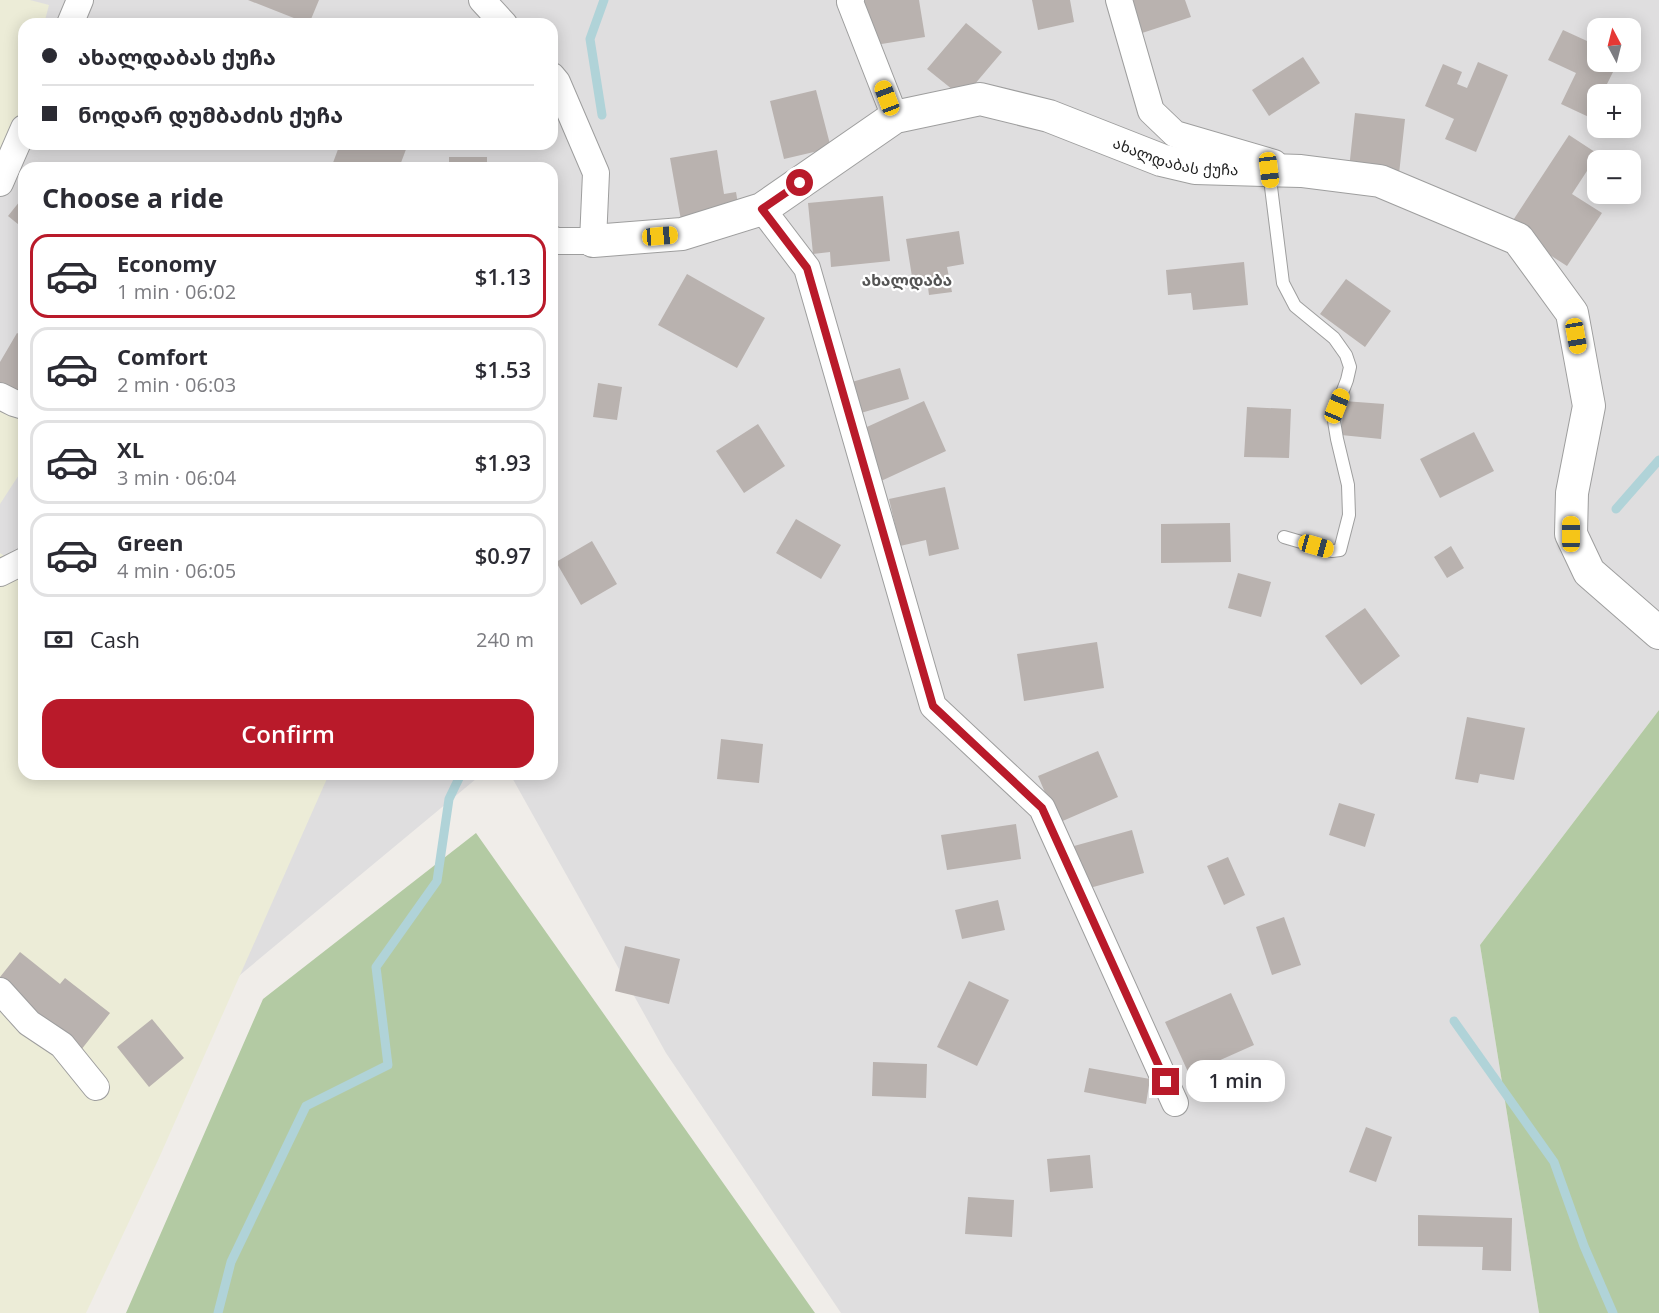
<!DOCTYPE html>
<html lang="en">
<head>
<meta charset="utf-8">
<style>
	body { margin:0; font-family:"Open Sans","Noto Sans Georgian",sans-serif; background:#f2f2f3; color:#2b2b33; height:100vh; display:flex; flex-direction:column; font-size:22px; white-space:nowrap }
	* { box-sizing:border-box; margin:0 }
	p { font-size:20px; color:#7c7c81 }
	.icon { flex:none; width:33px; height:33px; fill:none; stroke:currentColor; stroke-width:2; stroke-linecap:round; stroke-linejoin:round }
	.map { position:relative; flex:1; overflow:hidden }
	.sheet { position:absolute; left:18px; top:162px; width:540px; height:618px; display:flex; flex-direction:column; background:#fff; border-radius:18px; box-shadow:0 3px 15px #0003 }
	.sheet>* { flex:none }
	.guide { position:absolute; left:18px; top:18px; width:540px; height:132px; border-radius:18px; box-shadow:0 3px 15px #0003; display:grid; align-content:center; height:132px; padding:0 24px; background:#fff }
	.needle { width:39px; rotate:353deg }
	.tools { position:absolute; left:1587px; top:18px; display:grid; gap:12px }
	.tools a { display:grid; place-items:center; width:54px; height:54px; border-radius:12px; background:#fff; box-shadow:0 3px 15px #0003; font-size:30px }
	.end { position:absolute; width:27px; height:27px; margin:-14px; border:8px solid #b91a2a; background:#fff; box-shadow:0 0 0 3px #fff }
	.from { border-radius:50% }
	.bubble { position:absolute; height:42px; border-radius:18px; background:#fff; box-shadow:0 3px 15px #0003; font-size:20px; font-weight:600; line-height:42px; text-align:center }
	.car { position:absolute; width:18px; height:36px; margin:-18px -9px; border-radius:8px; box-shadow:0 0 4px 2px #0007; background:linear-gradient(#f5c518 24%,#345 0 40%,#f5c518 0 76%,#345 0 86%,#f5c518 0) }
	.guide b { display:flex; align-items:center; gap:21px; height:57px; font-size:22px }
	.guide b+b { border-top:2px solid #e1e1e2 }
	.guide i { width:15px; height:15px; background:#2b2b33 }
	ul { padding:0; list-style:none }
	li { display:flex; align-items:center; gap:18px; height:84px; margin:0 12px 9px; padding:0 12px; border:3px solid #e1e1e2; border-radius:18px }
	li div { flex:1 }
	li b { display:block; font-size:22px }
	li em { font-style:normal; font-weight:600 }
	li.on { border-color:#b91a2a }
	li>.icon { width:54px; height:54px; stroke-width:1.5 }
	h2 { padding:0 24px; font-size:27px; line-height:72px }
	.pay { display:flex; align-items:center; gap:15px; height:66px; padding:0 24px; font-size:22px }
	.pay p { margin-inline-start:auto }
	.primary-button { display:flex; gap:12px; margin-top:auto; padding:12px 24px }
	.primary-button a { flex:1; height:69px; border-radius:18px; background:#b91a2a; color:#fff; font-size:24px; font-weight:600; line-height:69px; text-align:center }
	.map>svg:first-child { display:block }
</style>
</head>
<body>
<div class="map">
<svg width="1659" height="1313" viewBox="0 0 1659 1313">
	<rect width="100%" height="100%" fill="#f0ede9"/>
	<path fill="#dfdedf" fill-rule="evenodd" d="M0,0H1659V710L1480,945L1539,1313H841L666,1053L510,774H552V168H24V774H482L122,1073L0,955ZM24,24H552V144H24ZM1598,28H1630V62H1598ZM1598,94H1630V128H1598ZM1598,160H1630V194H1598Z"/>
	<path fill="#ececd7" d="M0,0H30L49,5L44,24H24V95L0,182Z
		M0,388L24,397V467L0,504Z
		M0,553L24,569V774H329L159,1158L86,1313H0Z"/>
	<path fill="#b3caa3" d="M1659,710V1313H1539L1480,945Z
		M476,833L815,1313H126L263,999Z"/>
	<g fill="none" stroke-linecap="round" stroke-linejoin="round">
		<path stroke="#b0d3d8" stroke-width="9" d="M602,115L590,39L604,0
			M1616,509L1659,460
			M1454,1021L1554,1162L1584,1246L1613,1313
			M218,1313L231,1262L306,1106L388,1065L376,967L437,881L449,799L461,774"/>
	</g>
	<path fill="#b9b2af" d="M248,0H319L309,24Z
		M862,0H919L925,37L869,46Z
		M1032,0H1070L1074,22L1038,30Z
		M1125,0H1185L1191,17L1136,35Z
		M966,23L1002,52L963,98L927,69Z
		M1563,30L1598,46V62H1618L1602,94H1598V104L1591,118L1561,104L1576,73L1548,60Z
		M1303,57L1320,83L1269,116L1252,90Z
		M1478,62L1508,75L1476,152L1445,139L1454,119L1425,106L1443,64L1462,72L1457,84L1467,88Z
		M816,90L831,148L784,159L770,101Z
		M1355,113L1405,119L1399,174L1349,169Z
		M1569,135L1598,154L1572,194L1602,213L1567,266L1508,228Z
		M340,144H408L399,168H331Z
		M717,150L724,194L736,192L739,210L681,220L670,158Z
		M449,157H487V168H449Z
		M24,196V229L8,216Z
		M883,196L890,261L831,267L830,252L813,254L808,203Z
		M959,231L964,264L947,267L952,292L929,295L927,280L913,283L906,239Z
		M1244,262L1248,305L1193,310L1191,293L1168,295L1166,270Z
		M687,274L765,318L737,368L658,325Z
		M1346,279L1391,311L1365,347L1320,314Z
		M17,333L24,337V409L0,395V362Z
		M900,368L909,399L854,415L845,384Z
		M598,383L622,387L617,420L593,417Z
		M924,401L946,451L881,481L858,431Z
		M1344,401L1384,404L1381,439L1341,435Z
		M1247,407L1291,409L1289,458L1244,457Z
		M758,424L785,466L744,493L716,451Z
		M1474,432L1494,471L1440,498L1420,459Z
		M945,487L959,549L929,556L926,540L900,546L889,499Z
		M796,519L841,545L821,579L776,553Z
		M1230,523L1231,562L1161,563V524Z
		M592,541L617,584L581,605L556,562Z
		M1451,546L1464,568L1447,578L1434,557Z
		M1238,573L1271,582L1261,617L1228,608Z
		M1365,608L1400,656L1361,685L1325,636Z
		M1097,642L1104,688L1024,701L1017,654Z
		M1467,717L1525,728L1514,780L1480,774L1478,783L1455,779Z
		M721,739L763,744L759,783L717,779Z
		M1098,751L1118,797L1058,823L1038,776Z
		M1339,803L1375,814L1365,847L1329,835Z
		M1016,824L1021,859L947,870L941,835Z
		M1132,830L1144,873L1086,889L1074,846Z
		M1228,857L1245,895L1224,905L1207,866Z
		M998,900L1005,930L962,939L955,910Z
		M1284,917L1301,965L1272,975L1256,927Z
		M625,946L680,959L669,1004L615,991Z
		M20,952L60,984L65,978L110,1013L81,1050L0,986V977Z
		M969,981L1009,1000L977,1066L937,1047Z
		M1231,993L1254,1045L1189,1074L1165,1022Z
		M152,1019L184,1058L149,1087L117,1047Z
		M873,1062L927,1064L926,1098L872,1096Z
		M1089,1068L1150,1079L1146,1104L1084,1092Z
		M1366,1127L1392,1137L1376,1182L1349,1172Z
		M1090,1155L1093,1188L1050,1192L1047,1159Z
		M968,1197L1014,1200L1012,1237L965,1234Z
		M1418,1215L1512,1218L1511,1271L1482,1270L1483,1247L1418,1246Z"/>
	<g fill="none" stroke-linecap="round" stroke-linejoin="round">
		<defs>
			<path id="service" d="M1269,171L1283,283L1295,306L1334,338L1346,355L1350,367L1347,380L1337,406L1334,421L1337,439L1348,485L1349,515L1340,550L1332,551L1284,537"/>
			<path id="minor" d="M482,0L504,24
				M851,0L850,2L895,117
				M1119,0L1151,111L1175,134L1274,163
				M70,24L80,0
				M552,76L557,82L596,173L593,241H557L552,239
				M0,183L24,128
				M762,209L807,268L933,706L1042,808L1175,1103
				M0,396L14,403L24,406
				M0,573L24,561
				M0,991L29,1023L62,1045L96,1087"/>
			<g id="tertiary">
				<path id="s1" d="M593,241L682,234L762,209L895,117L980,99L1049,116L1161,160L1195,168L1301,171L1380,181L1518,239L1572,313L1589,406L1572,493L1571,534L1589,572L1659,633"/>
			</g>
		</defs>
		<use href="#service" stroke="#9e9e9e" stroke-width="14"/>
		<use href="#minor" stroke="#9e9e9e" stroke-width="28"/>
		<use href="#tertiary" stroke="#9e9e9e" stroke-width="34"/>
		<use href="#service" stroke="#fff" stroke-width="12"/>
		<use href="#minor" stroke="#fff" stroke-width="26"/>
		<use href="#tertiary" stroke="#fff" stroke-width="32"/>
	</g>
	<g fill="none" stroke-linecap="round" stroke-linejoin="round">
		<path stroke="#b91a2a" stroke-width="8" d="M800,183L762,209L807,268L933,706L1042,808L1166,1082"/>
	</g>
	<g text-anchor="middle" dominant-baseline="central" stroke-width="4.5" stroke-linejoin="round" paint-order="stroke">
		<g font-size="15" fill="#212121" stroke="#fff">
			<text stroke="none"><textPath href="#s1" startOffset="627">ახალდაბას ქუჩა</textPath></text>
		</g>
		<g font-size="16" font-weight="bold" fill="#545454" stroke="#fff">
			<text x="907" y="280">ახალდაბა</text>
		</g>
	</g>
</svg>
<div class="tools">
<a><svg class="needle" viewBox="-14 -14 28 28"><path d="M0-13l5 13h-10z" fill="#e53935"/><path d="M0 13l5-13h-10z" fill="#7c7c81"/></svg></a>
<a>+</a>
<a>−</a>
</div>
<i class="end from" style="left:800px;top:183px"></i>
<i class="end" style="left:1166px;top:1082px"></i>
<div class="bubble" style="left:1186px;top:1060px;width:99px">1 min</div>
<i class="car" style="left:887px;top:98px;rotate:339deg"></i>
<i class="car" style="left:1269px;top:170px;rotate:173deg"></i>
<i class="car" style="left:660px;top:236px;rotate:85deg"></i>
<i class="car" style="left:1576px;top:336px;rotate:170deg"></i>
<i class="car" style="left:1337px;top:406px;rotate:22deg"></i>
<i class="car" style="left:1571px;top:534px;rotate:0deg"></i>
<i class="car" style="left:1316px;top:546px;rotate:106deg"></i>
<div class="guide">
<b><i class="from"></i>ახალდაბას ქუჩა</b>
<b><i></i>ნოდარ დუმბაძის ქუჩა</b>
</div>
<section class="sheet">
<h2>Choose a ride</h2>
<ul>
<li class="on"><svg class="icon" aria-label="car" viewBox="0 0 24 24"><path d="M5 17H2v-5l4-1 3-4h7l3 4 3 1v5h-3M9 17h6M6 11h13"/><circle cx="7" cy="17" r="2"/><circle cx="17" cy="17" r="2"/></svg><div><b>Economy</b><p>1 min · 06:02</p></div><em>$1.13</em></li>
<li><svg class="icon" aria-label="car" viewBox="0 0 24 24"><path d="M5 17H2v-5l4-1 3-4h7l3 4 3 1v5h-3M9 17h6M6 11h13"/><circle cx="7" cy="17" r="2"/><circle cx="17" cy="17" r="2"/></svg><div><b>Comfort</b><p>2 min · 06:03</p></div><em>$1.53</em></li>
<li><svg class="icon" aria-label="car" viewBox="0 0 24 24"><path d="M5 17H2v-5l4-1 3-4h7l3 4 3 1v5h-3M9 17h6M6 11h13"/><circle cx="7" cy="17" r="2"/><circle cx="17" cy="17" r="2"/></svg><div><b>XL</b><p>3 min · 06:04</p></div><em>$1.93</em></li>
<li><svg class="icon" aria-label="car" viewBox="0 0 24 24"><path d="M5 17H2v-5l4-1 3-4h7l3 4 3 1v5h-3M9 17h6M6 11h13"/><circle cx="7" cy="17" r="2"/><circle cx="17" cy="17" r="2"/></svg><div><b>Green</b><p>4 min · 06:05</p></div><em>$0.97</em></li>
</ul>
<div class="pay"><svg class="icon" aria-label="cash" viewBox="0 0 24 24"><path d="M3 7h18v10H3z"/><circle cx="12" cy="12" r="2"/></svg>Cash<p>240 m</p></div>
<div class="primary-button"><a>Confirm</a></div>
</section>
</div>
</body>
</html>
